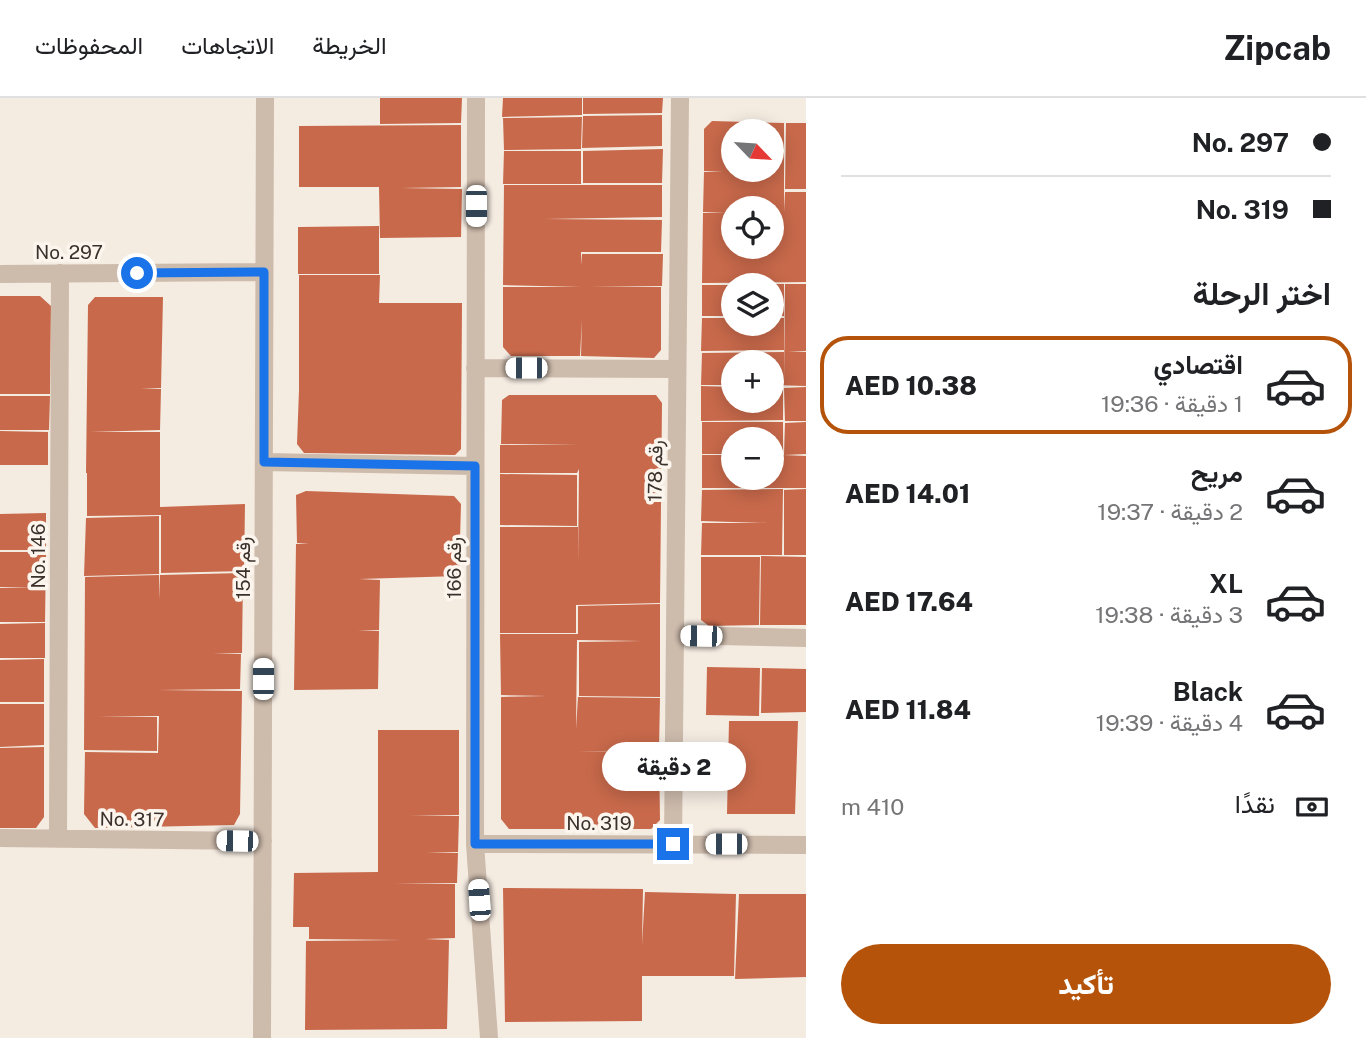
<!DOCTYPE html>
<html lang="ar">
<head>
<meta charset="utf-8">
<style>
	body { margin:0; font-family:"Public Sans",Vazirmatn,sans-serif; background:#f6f6f6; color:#202124; direction:rtl; height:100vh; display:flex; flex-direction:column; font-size:26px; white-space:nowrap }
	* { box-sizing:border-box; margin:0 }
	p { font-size:23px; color:#757577 }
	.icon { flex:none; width:38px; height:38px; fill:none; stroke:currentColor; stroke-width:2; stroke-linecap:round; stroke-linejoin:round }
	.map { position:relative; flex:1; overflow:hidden; direction:ltr }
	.side { display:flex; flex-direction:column; background:#fff; width:560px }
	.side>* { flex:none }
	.top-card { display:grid; align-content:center; height:154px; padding:0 35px; background:#fff }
	.needle { width:46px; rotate:115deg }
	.tools { position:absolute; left:721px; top:21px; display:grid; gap:14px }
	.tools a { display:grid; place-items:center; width:63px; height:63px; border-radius:50%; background:#fff; box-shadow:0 4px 18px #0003; font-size:35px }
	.end { position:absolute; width:32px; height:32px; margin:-16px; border:9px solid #1a73e8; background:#fff; box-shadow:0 0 0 4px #fff }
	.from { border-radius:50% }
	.bubble { position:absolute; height:49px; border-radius:24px; background:#fff; box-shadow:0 4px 18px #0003; font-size:23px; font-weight:800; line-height:49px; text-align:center; direction:rtl }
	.car { position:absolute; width:21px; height:42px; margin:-21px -10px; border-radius:9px; box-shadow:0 0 5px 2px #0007; background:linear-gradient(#fff 24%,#345 0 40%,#fff 0 76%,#345 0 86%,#fff 0) }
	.top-card b { display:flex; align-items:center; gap:24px; height:66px; font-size:26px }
	.top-card b+b { border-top:2px solid #e0e0e0 }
	.top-card i { width:18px; height:18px; background:#202124 }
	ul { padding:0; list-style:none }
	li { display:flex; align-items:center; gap:21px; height:98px; margin:0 14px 10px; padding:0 21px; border:4px solid transparent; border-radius:28px }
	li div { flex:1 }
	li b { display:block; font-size:26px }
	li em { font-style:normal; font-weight:800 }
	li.on { border-color:#b45309 }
	li>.icon { width:63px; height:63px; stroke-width:1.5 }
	h2 { padding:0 35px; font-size:32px; line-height:84px }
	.pay { display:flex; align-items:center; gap:18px; height:77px; padding:0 35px; font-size:26px }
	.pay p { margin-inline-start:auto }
	.primary-button { display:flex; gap:14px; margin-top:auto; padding:14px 35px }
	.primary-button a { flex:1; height:80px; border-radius:42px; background:#b45309; color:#fff; font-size:28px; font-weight:800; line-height:80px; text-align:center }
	header { display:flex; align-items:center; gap:42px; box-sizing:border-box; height:98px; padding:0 35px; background:#fff; border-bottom:2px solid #e0e0e0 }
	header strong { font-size:33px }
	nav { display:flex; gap:38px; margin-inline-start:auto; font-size:24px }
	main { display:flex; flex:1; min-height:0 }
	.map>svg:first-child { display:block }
</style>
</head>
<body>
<header>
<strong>Zipcab</strong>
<nav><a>الخريطة</a><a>الاتجاهات</a><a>المحفوظات</a></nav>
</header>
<main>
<section class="side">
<div class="top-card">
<b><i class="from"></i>No. 297</b>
<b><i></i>No. 319</b>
</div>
<h2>اختر الرحلة</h2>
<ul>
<li class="on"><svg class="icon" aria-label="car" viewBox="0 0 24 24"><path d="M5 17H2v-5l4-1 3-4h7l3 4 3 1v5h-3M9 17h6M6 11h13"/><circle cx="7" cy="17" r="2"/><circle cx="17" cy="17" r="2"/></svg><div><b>اقتصادي</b><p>1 دقيقة · 19:36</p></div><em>AED 10.38</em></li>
<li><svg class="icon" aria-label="car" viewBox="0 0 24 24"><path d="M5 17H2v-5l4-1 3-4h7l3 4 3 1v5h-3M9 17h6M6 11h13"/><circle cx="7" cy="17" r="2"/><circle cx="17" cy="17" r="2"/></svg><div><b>مريح</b><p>2 دقيقة · 19:37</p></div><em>AED 14.01</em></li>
<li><svg class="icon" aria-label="car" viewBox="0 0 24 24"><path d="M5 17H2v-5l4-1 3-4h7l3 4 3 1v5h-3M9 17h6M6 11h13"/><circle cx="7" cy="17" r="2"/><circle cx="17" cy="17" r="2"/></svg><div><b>XL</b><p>3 دقيقة · 19:38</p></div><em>AED 17.64</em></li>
<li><svg class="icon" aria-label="car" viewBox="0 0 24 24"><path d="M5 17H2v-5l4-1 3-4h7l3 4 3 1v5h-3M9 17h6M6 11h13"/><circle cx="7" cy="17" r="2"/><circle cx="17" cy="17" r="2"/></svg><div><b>Black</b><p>4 دقيقة · 19:39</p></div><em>AED 11.84</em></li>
</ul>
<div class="pay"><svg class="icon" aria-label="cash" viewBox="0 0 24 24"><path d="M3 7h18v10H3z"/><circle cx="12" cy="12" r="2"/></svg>نقدًا<p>410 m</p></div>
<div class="primary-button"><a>تأكيد</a></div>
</section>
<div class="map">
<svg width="806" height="940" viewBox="0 0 806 940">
	<rect width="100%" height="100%" fill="#f4ebe1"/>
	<path fill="#c8694b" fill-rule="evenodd" d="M380,0H462L461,25L380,26Z
		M503,0H582V17L502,19Z
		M583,0H663L662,15L583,16Z
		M662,17V48L582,50L583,18Z
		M582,19L581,51L504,52L503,20Z
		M712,23L784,25V114L785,94H806V184L702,185L703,115L726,114H703L704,74H723L704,73V31ZM733,33H772V72H733ZM733,110H772V149H733Z
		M786,25H806V91H785Z
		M461,27V89L401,90L462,91L461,139L380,140L379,89H299V28Z
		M663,51L662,85H583V53Z
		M504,53H581V86H503Z
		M504,87H662V119L545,121L662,122L661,154H581V167L582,156H663L662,188H591L661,189V252L654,260L581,258L582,221L580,258H511L503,249V189H581L503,187Z
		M379,128V176H298V129Z
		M299,177H380L379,205H462L461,351L455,357L304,355L297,346L299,292Z
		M772,186H784V218H772Z
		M785,186H806V253L788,254H806V288L772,287V264H733V287H701L702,255L784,254V283Z
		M702,187H733V218H702Z
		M0,198H40L51,208L50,296H0Z
		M95,199H163L161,290H141L161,291L160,332L90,334H160V409L245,406L244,473L161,475V417L87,418V375H86L88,207Z
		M702,220H733V226H772V220H784V252L701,253Z
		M701,288L733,289V303H772V289H783V322L701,323Z
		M806,289V323H785L784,290Z
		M509,297H656L662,305L660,505L576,507V535H500V429H578V466L579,371L577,375H500V347L579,346H501L502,302Z
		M0,298H50L49,332H0Z
		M702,324H783V357L806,358V390H702V357H733V380H772V341H733V356H702Z
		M806,324V356L784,357L785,325Z
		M0,333L48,334V367H0Z
		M500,376L577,377V428L500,427Z
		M783,391L782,457H701L702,425H767L701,423L702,392Z
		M806,391V457H784V392Z
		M306,393L454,398L461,406L459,478L359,481L380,482L379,532H358L379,533L378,591L294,592L296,446H309L297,445L296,397Z
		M46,415V452H0V416Z
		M159,418V476L84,478L86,420Z
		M0,454H46L45,524H0V490L34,489H0Z
		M761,458L806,459V527H760Z
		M701,459H760L759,527L709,528L701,522Z
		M243,475L242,555H213L241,556L240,591L158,592L242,593L240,716L234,727L95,730L84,716L85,654L158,655L159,618H98L157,619V653L84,652L85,479L159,477L160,502V477Z
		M660,506V599L579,598V544L642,543L577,542L576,631L578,599L660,600L659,651L576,654L659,652L660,722L651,731H509L501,721V599L547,598L501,597L500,536H578V508Z
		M45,525V560H0V526Z
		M44,561V604H0V562Z
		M707,569L760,570L759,618L706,617Z
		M762,570L806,571V614L761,615Z
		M0,606H44V647L0,649Z
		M729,623H798L795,716H727Z
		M378,632H459V717L410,718H459L458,754H426L458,755L457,785L395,786H455V840L425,841L449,842L447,931L305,932L306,843L402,842L309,841V829H293L294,775L378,774Z
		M44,649V719L36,730H0V650Z
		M503,790L643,791L642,847L645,794L736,796L734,878H642V923L505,924Z
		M739,796H806V879L735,881Z"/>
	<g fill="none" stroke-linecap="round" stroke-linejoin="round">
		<path stroke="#cdbbac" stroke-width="18" d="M476,0L475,746L489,940
			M0,176L264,174
			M475,270L677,271
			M264,364L475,368
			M675,537L806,540
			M0,740L263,743
			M58,741L60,175
			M475,746L806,747
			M673,746L680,0
			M262,940L265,0"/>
	</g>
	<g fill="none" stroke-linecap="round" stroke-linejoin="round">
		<path stroke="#1a73e8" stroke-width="9" d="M137,175L264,174V364L475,368V746H673"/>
	</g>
	<g text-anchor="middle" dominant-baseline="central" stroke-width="7" stroke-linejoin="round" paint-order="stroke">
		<g font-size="19" fill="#3b302b" stroke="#fbf5ee">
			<text x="69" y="154">No. 297</text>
			<text transform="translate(655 373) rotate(-89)">رقم 178</text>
			<text transform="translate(38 458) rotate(-90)">No. 146</text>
			<text transform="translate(243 470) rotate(-90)">رقم 154</text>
			<text transform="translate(454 470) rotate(-90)">رقم 166</text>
			<text transform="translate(132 721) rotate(1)">No. 317</text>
			<text x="599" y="725">No. 319</text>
		</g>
	</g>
</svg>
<div class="tools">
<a><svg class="needle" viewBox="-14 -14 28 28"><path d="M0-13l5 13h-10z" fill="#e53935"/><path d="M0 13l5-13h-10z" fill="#757577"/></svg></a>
<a><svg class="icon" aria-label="locate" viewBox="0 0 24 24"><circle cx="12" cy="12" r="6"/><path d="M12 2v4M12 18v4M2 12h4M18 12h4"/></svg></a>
<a><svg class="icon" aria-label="layers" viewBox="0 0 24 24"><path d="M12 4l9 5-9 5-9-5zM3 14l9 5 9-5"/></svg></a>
<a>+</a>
<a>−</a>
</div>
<i class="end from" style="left:137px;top:175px"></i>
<i class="end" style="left:673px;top:746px"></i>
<div class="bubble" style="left:602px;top:644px;width:144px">2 دقيقة</div>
<i class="car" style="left:476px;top:108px;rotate:180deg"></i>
<i class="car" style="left:526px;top:270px;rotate:270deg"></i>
<i class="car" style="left:701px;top:538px;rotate:271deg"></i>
<i class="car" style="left:263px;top:581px;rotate:0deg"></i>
<i class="car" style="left:237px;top:743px;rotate:271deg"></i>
<i class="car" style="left:726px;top:746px;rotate:270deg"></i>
<i class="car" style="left:479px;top:802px;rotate:356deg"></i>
</div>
</main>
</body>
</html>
